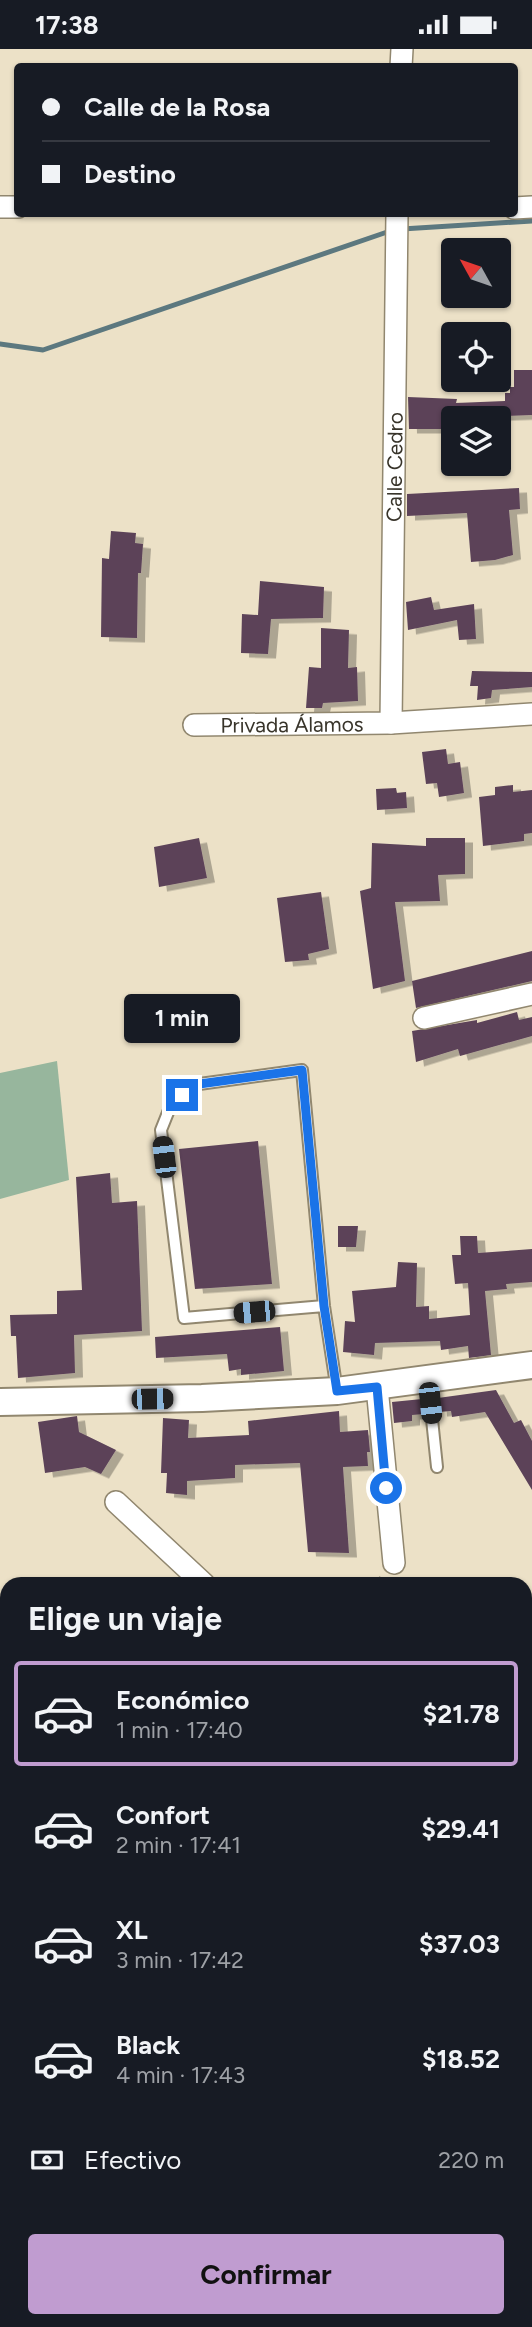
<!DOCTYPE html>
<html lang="es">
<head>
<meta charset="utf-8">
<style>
	body { margin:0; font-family:Figtree,sans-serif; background:#242831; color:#f1f3f6; height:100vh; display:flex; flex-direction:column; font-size:26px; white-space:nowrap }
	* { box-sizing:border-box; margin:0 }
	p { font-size:23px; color:#9ea1a6 }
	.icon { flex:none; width:38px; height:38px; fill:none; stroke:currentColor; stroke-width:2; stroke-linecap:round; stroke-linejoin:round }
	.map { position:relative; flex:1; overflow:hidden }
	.details { position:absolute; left:0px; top:1528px; width:532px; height:751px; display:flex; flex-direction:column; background:#171b24; border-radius:21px 21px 0 0; box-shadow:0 2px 5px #0004 }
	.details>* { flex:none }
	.top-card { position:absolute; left:14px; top:14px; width:504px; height:154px; border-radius:7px; box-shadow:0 2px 5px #0004; display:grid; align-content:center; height:154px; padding:0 28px; background:#171b24 }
	.needle { width:46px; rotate:310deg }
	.tools { position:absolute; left:441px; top:189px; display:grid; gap:14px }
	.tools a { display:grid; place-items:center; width:70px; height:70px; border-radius:7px; background:#171b24; box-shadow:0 2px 5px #0004; font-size:35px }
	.end { position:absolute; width:32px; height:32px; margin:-16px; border:9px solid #1a73e8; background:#fff; box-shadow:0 0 0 4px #fff }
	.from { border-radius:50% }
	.bubble { position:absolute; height:49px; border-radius:7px; background:#171b24; box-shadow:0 2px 5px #0004; font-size:23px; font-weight:700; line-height:49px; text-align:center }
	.car { position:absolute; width:21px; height:42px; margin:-21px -10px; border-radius:9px; box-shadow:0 0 5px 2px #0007; background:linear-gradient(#222 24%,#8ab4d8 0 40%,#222 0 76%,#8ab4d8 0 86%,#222 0) }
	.top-card b { display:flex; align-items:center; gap:24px; height:66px; font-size:26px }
	.top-card b+b { border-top:2px solid #363941 }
	.top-card i { width:18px; height:18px; background:#f1f3f6 }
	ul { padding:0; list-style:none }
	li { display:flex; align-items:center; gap:21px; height:105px; margin:0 14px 10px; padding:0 14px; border:4px solid transparent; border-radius:7px }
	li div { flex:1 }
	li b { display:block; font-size:26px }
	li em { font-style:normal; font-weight:700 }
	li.selected { border-color:#c09cd0 }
	li>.icon { width:63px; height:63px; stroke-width:1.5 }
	h2 { padding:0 28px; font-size:32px; line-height:84px }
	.pay { display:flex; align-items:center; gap:18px; height:77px; padding:0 28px; font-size:26px }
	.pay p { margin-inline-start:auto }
	.button { display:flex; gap:14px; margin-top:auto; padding:14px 28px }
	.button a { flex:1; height:80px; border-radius:7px; background:#c09cd0; color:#111; font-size:28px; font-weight:700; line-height:80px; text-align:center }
	.status { display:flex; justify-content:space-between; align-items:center; height:49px; padding:0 35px; background:#171b24; direction:ltr }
	.status svg { height:19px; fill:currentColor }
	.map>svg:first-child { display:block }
</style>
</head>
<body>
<div class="status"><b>17:38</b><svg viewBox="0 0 49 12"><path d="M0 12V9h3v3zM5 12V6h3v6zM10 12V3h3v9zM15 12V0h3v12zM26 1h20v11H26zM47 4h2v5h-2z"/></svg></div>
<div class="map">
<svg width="532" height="2278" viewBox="0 0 532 2278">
	<defs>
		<filter id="shadow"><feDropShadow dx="8" dy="4.5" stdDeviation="0" flood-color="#0004"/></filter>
	</defs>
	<rect width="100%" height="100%" fill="#ece1c7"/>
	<path fill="#97b69d" d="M57,1012L69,1131L0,1150V1024Z"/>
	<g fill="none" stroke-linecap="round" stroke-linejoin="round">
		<path stroke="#5c787f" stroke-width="5" d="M402,180L532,172
			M0,295L43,301L393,181"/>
	</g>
	<path fill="#5c4359" filter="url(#shadow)" d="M514,321H532V366L453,369V380H409L408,348L457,350L456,354L505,352V344H510V338H514Z
		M519,439L520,460L509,461L513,506L495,511L471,513L467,464L407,467V445Z
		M111,482L136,484L135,494L143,495L141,524H138L137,589L101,588L102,509L109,510Z
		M260,532L324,538L323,569L271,570L268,605L241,604L242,565L258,566Z
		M431,548L434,561L474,555L476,590L459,591L457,571L408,581L406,553Z
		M321,579L349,581L348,619L357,618L358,652L323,654L322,659H306L309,618L321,619Z
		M472,622L532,623V638L492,641L491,649L477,651L478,637H470Z
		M446,700L448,715L460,713L464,744L439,748L437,734L426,735L422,703Z
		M513,736V743L532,741V784L524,785V792L483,797L479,748L495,746V738Z
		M396,739L397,744L406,743L407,759L377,761L376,740Z
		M199,789L207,829L159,838L154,798Z
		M426,789H465V825L438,826L440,852L395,853L405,932L373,940L360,842L371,839L372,794L426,797Z
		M321,843L329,900L308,905L309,911L285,913L277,849Z
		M532,902V932L416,959L412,932Z
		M517,963L519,971L532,968V987L460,1007L458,1000L416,1013L412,982L477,971V974Z
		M258,1092L272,1235L195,1240L179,1100Z
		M110,1124L112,1154L137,1152L142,1282L74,1286L75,1324L18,1329L16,1287H11L10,1266L57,1265V1242L82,1241L76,1128Z
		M338,1177H358L356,1198H338Z
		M460,1187H477L478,1204L532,1200V1233L506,1235L507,1240L485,1242L491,1306L469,1309L468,1297L441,1301L440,1292L375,1294L374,1306L343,1303L345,1272L355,1273L352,1242L396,1238L398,1213L417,1214L416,1258L429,1257V1270L470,1266L468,1234L455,1235L452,1206H461Z
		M280,1278L284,1322L241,1326V1320L229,1322L227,1305L156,1309L155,1288Z
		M496,1341L514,1374L521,1371L532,1392V1441L485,1363L452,1368L451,1362L439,1363L438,1349Z
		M422,1350L424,1365L412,1366V1372L394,1374L392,1353Z
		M339,1362L340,1383L368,1381L370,1403H367L368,1417L343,1418L349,1504L308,1503L300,1414L235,1416V1429L187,1432V1446L166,1444L167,1424H161L163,1369L189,1371L188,1389L249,1386L248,1372Z
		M77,1367L79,1383L116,1401L101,1425L85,1418L45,1424L38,1373Z"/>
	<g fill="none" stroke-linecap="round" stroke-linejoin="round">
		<defs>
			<path id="service" d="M324,1257L184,1269L161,1081L171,1056L192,1036L302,1021L324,1257L337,1342
				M428,1332L437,1418"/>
			<g id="minor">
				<path d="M401,18L402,0"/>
				<path d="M0,158H18"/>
				<path d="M514,159L532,158"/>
				<path id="s1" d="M391,674L397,164"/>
				<path id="s2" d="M194,676L391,674L532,665"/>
				<path d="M424,969L532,945"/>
				<path d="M377,1338L394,1514"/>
				<path d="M116,1453L204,1535"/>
				<path d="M0,1628L7,1634"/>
				<path d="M525,1815L532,1821"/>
				<path d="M0,1841L7,1833"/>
				<path d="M525,2098L532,2095"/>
				<path d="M0,2179L7,2172"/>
			</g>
			<path id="tertiary" d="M0,1353L202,1349L337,1342L532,1316
				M0,1970L7,1974"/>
			<path id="primary" d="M525,1938L532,1931
				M525,1986L532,1979
				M263,2278L268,2272
				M303,2278L308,2272"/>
		</defs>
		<use href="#service" stroke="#91876f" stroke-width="14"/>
		<use href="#minor" stroke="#91876f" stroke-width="24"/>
		<use href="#tertiary" stroke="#91876f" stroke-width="30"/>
		<use href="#primary" stroke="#91876f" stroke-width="35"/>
		<path stroke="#a89f8b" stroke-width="3.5" stroke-dasharray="2 5" stroke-linecap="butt" d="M375,1535L383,1526"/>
		<use href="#service" stroke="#fff" stroke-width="10"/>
		<use href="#minor" stroke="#fff" stroke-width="21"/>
		<use href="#tertiary" stroke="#fff" stroke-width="26"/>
		<use href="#primary" stroke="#fff" stroke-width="32"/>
		<path stroke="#7c7666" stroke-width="5" stroke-dasharray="3.5 7" stroke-linecap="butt" d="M525,2083L532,2079
			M209,2278L216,2272"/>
	</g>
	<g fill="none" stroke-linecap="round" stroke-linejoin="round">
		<path stroke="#1a73e8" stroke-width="9" d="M182,1046L192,1036L302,1021L324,1257L337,1342L377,1338L386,1439"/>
	</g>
	<g text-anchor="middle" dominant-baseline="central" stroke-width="7" stroke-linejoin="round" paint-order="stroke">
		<g font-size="21" fill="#38342a" stroke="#ece1c7">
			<text stroke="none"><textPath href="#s1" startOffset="256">Calle Cedro</textPath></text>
			<text stroke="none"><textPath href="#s2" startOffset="98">Privada Álamos</textPath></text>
		</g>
	</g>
</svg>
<div class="tools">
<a><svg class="needle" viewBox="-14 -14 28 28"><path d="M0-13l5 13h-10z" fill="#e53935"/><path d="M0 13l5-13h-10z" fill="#9ea1a6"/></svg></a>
<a><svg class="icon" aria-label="locate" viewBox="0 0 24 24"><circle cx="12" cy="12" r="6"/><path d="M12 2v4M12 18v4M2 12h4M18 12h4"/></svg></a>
<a><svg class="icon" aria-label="layers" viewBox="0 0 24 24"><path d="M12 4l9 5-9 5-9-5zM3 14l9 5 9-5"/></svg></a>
</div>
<i class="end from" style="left:386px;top:1439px"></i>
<i class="end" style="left:182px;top:1046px"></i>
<div class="bubble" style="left:124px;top:945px;width:116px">1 min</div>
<i class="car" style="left:164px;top:1108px;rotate:353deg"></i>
<i class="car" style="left:254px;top:1263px;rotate:265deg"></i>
<i class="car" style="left:152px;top:1350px;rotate:89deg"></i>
<i class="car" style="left:430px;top:1354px;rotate:174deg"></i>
<div class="top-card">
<b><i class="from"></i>Calle de la Rosa</b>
<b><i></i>Destino</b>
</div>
<section class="details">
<h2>Elige un viaje</h2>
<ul>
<li class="selected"><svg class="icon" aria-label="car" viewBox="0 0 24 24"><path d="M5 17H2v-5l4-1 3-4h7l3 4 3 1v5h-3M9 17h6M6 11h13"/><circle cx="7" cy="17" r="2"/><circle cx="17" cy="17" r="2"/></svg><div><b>Económico</b><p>1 min · 17:40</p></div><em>$21.78</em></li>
<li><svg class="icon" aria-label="car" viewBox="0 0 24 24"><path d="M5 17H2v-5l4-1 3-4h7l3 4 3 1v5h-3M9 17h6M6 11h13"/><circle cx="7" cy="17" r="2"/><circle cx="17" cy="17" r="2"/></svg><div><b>Confort</b><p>2 min · 17:41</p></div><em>$29.41</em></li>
<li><svg class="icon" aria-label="car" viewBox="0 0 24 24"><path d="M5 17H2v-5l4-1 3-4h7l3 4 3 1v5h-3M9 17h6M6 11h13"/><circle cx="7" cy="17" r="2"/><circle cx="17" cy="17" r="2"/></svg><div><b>XL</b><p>3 min · 17:42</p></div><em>$37.03</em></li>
<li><svg class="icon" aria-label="car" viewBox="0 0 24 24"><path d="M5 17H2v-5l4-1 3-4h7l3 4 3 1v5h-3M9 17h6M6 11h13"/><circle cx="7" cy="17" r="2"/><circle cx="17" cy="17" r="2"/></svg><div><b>Black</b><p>4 min · 17:43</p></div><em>$18.52</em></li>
</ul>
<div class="pay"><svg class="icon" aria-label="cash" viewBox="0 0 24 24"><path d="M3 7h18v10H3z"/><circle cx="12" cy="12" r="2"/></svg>Efectivo<p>220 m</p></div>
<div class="button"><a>Confirmar</a></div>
</section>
</div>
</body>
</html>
